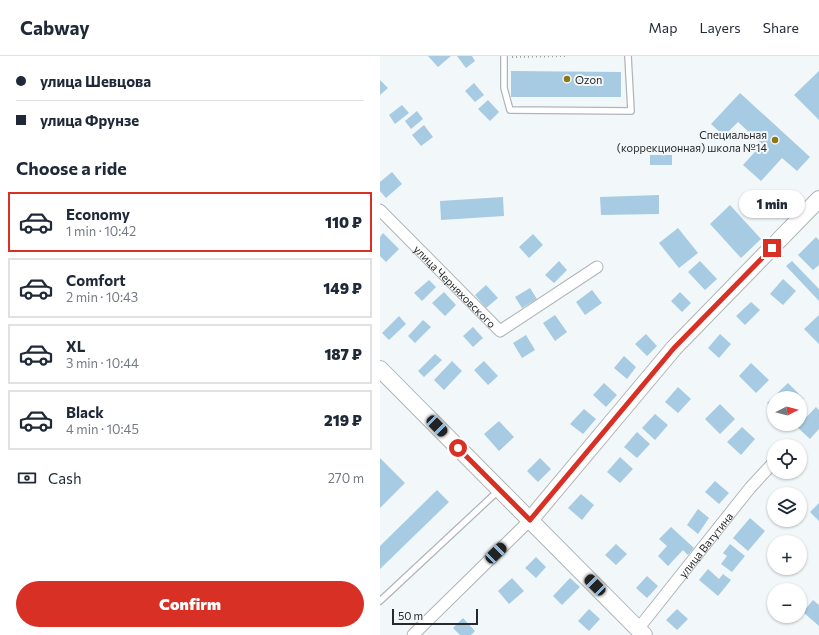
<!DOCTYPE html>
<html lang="en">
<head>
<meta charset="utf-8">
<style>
	body { margin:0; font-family:Commissioner,sans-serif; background:#f6f6f7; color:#1f2937; height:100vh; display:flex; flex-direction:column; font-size:15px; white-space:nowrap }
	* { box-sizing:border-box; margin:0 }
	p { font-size:13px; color:#747a83 }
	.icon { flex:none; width:22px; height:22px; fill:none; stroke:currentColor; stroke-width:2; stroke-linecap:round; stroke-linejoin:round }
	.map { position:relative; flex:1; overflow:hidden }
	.side { display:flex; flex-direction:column; background:#fff; width:380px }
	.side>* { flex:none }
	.banner { display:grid; align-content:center; height:88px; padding:0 16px; background:#fff }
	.needle { width:26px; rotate:84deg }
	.controls { position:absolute; left:387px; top:335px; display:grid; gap:8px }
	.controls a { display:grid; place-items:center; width:40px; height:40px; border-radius:50%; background:#fff; box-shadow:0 1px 3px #0004; font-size:20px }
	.scale { position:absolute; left:12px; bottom:10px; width:86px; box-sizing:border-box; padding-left:4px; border:2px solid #27292a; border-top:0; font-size:11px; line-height:14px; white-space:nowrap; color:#27292a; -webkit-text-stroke:3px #f2f7fa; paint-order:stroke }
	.end { position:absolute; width:18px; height:18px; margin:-9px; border:5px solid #d93025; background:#fff; box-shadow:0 0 0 2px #fff }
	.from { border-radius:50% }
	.bubble { position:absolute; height:28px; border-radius:14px; background:#fff; box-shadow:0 1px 3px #0004; font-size:13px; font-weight:800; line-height:28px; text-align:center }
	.car { position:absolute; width:12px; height:24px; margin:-12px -6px; border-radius:5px; box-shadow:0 0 3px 1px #0007; background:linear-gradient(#222 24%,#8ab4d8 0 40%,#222 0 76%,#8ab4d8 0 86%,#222 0) }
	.banner b { display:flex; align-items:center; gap:14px; height:38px; font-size:15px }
	.banner b+b { border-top:1px solid #e0e1e3 }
	.banner i { width:10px; height:10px; background:#1f2937 }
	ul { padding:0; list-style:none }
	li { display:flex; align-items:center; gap:12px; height:60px; margin:0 8px 6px; padding:0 8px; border:2px solid #e0e1e3; border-radius:0px }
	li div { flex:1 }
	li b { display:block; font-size:15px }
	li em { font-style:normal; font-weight:800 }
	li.active { border-color:#d93025 }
	li>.icon { width:36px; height:36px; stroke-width:1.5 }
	h2 { padding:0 16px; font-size:18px; line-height:48px }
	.pay { display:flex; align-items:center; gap:10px; height:44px; padding:0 16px; font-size:15px }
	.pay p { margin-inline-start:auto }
	.cta { display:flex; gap:8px; margin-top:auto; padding:8px 16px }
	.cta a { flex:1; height:46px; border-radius:24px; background:#d93025; color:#fff; font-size:16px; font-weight:800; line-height:46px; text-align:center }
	header { display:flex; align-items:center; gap:24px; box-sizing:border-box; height:56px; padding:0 20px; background:#fff; border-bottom:1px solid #e0e1e3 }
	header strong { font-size:19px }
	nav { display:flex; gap:22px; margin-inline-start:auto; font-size:14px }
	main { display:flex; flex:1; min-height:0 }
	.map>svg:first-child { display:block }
</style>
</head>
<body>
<header>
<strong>Cabway</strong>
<nav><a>Map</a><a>Layers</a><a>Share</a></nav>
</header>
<main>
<section class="side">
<div class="banner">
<b><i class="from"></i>улица Шевцова</b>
<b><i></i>улица Фрунзе</b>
</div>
<h2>Choose a ride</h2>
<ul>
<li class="active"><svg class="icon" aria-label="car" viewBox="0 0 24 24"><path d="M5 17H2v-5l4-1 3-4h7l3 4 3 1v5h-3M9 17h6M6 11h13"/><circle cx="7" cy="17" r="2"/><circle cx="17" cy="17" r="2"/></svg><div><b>Economy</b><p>1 min · 10:42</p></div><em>110 ₽</em></li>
<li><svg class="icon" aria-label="car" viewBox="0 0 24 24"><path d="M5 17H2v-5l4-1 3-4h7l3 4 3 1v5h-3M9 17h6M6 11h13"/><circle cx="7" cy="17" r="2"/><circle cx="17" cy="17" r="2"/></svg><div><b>Comfort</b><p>2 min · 10:43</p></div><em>149 ₽</em></li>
<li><svg class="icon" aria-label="car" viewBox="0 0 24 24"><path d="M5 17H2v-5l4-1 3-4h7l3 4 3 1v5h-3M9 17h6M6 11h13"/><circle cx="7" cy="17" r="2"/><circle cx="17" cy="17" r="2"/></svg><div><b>XL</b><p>3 min · 10:44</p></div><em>187 ₽</em></li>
<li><svg class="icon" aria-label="car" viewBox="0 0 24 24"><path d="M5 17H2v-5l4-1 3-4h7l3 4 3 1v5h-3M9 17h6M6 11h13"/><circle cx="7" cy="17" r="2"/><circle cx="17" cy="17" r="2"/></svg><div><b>Black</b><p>4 min · 10:45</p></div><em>219 ₽</em></li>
</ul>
<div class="pay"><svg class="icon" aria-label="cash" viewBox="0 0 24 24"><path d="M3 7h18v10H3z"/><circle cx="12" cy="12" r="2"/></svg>Cash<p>270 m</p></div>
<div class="cta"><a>Confirm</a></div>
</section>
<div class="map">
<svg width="439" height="579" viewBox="0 0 439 579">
	<rect width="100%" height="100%" fill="#f2f7fa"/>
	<path fill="#a7cbe2" d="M48,0H71L58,11Z
		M77,0H92L95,5L86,12Z
		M131,15L241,16V41H131Z
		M439,15V64L414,39Z
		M0,24L8,32L0,39Z
		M94,27L104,39L95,46L85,35Z
		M360,37L430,101L417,115L402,102L381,125L363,109L382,88L358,66L344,80L331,68Z
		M108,44L119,56L110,65L98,53Z
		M22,49L29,57L15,68L9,59Z
		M37,55L43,63L31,73L25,65Z
		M44,69L53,81L41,90L32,79Z
		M270,99H292V109H270Z
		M12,116L22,128L6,142L0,135V126Z
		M279,139V158L221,159L220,141Z
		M123,141L124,160L61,164L60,145Z
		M350,149L381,183L361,202L330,168Z
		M298,172L318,197L299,212L279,187Z
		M3,177L19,193L6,206L0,200V181Z
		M153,178L163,189L149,202L139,191Z
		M436,181L439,184V209L433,214L418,199Z
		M179,205L187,214L174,227L165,219Z
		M320,205L337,223L325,234L308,216Z
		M412,205L439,233V245L406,210Z
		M403,223L416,235L403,249L390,238Z
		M49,224L56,231L42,245L34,237Z
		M106,229L118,242L106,252L95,239Z
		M150,232L157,243L142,252L135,241Z
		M212,234L222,247L205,259L196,246Z
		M64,236L76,249L65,260L52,247Z
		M300,236L311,247L302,256L291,245Z
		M371,246L380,254L365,269L356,260Z
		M175,259L187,276L175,285L163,267Z
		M439,259V288L424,273Z
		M19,260L26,268L9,284L2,277Z
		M43,264L51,271L35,287L28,280Z
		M93,271L103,282L93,291L83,280Z
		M266,278L277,290L267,300L255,288Z
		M340,278L351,288L339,302L328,292Z
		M146,279L155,294L142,302L133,287Z
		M55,298L62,304L44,321L38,315Z
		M244,300L256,311L247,323L234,312Z
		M72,305L82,315L64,334L54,324Z
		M104,305L118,320L108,329L94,314Z
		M371,307L389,324L376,337L359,320Z
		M224,327L237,339L226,351L213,339Z
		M408,327L424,343L420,347V342H394V354L387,347Z
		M298,331L311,343L298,357L285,346Z
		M340,348L355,363L340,378L325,363Z
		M436,351L439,354V373L430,383L417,371Z
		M204,353L216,363L203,378L190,368Z
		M275,358L288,369L275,384L262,372Z
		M119,365L134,381L119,395L104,378Z
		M362,371L375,383L361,399L347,386Z
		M257,376L270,388L257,402L244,391Z
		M240,401L253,413L240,427L227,416Z
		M0,402L25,427L0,452Z
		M160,402L171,413L158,426L147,415Z
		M335,425L349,437L339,448L325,436Z
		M57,434L69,446L0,513V490Z
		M201,438L214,449L202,464L188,452Z
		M439,447V465L430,456Z
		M318,453L329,462L318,478L307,469Z
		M370,462L385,475L368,495L353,482Z
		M397,464H411L404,471Z
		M291,471L314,492L308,499L303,494L288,510L278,500L287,490L279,483Z
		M236,488L247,498L236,509L225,499Z
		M350,488L365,500L352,516L341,508L347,500L343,497Z
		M156,501L166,511L156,522L145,512Z
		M328,513L339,523L343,518L351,524L338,540L319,524Z
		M267,520L278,530L267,542L256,532Z
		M132,522L144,535L129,548L118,535Z
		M190,522L200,531L182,549L173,540Z
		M433,544L439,549V570L423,556Z
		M209,553L220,563L209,575L198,565Z
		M297,553L308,563L297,574L286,564Z
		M83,562L95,575L91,579H80L73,572Z"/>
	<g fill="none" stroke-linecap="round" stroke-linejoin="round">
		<defs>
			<path id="lane" d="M124,0V32L130,54L251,55L248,0
				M0,545L118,435"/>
			<g id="street">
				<path id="s1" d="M0,154L120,275L217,211"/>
				<path id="s2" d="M258,573L370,432L394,406"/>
				<path d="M33,579L150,464"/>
			</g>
			<path id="secondary" d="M0,313L264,579
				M150,464L294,292L439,143"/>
		</defs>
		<use href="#lane" stroke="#b0b5b8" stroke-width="8"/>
		<use href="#street" stroke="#b0b5b8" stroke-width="13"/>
		<use href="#secondary" stroke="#b0b5b8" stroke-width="18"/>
		<path stroke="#9ca0a2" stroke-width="2" stroke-dasharray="1 3" stroke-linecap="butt" d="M132,1L185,0"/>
		<use href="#lane" stroke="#fff" stroke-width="5.5"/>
		<use href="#street" stroke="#fff" stroke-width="11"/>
		<use href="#secondary" stroke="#fff" stroke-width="16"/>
	</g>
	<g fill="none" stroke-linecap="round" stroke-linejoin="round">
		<path stroke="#d93025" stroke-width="5" d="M78,392L150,464L294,292L392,192"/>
	</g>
	<g fill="#8e7519" stroke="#f2f7fa" stroke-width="1.5">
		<circle cx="187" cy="23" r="4"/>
		<circle cx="395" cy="84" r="4"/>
	</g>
	<g text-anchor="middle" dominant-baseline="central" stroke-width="4" stroke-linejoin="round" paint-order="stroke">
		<g font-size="11" fill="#27292a" stroke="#f2f7fa" text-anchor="start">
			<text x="195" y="23">Ozon</text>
			<text x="387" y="78" text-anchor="end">Специальная<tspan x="387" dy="13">(коррекционная) школа №14</tspan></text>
		</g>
		<g font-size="11" fill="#27292a" stroke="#f2f7fa">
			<text stroke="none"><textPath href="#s1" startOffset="107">улица Черняховского</textPath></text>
			<text stroke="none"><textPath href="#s2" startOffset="108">улица Ватутина</textPath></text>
		</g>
	</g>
</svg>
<div class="controls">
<a><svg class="needle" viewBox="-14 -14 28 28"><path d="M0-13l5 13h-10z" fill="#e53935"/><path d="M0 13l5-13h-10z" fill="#747a83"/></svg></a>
<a><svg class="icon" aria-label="locate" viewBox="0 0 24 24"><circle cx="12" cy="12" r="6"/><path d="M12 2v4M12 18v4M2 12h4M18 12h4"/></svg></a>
<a><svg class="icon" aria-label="layers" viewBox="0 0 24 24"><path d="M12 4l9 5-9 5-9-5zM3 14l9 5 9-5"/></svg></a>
<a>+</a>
<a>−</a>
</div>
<div class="scale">50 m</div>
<i class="end from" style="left:78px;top:392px"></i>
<i class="end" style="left:392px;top:192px"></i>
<div class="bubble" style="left:359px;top:134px;width:66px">1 min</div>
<i class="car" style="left:57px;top:370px;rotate:136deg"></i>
<i class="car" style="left:116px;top:497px;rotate:46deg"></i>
<i class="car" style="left:215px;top:529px;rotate:315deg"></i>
</div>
</main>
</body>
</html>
